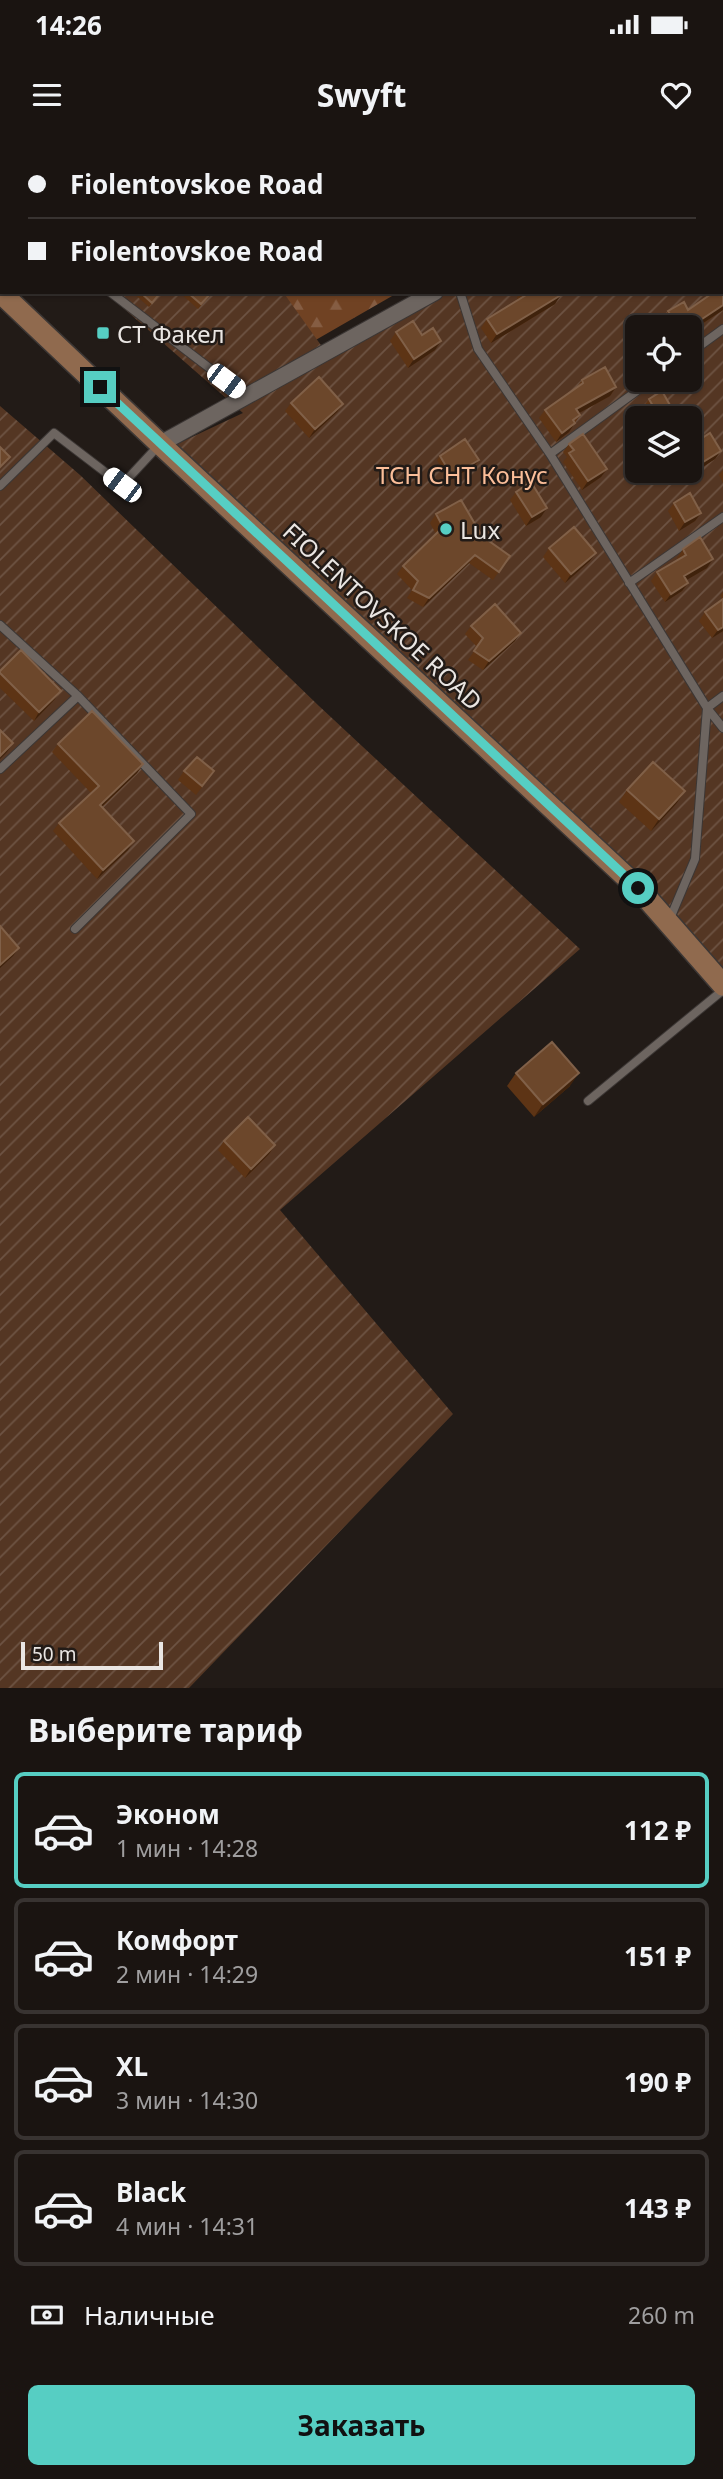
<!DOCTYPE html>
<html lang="ru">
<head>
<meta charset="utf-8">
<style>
	body { margin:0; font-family:"Noto Sans",sans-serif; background:#231d1a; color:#f1f3f6; height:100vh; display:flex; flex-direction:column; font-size:26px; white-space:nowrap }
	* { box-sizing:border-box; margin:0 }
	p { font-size:23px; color:#9f9e9f }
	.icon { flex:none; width:38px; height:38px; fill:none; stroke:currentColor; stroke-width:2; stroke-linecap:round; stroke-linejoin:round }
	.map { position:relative; height:1548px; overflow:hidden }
	.sheet { display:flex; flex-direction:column; background:#1a1411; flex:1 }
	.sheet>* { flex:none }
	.top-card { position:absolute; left:0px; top:0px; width:724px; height:154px; box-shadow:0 2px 5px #0004,0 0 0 2px #383331; display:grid; align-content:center; height:154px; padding:0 28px; background:#1a1411 }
	.controls { position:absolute; left:625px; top:175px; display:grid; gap:14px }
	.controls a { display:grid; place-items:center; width:77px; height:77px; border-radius:10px; background:#1a1411; box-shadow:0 2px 5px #0004,0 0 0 2px #383331; font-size:35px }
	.scale { position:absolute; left:21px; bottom:18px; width:142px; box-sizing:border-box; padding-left:7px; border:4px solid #eae6e3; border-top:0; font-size:19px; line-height:24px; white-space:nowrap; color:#eae6e3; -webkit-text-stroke:5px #221b17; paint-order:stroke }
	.end { position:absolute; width:32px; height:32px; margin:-16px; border:9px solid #56cec3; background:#111; box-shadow:0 0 0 4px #111 }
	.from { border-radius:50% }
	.car { position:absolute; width:21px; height:42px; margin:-21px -10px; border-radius:9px; box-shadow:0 0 5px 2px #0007; background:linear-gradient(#fff 24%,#345 0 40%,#fff 0 76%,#345 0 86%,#fff 0) }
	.top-card b { display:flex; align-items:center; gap:24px; height:66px; font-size:26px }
	.top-card b+b { border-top:2px solid #383331 }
	.top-card i { width:18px; height:18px; background:#f1f3f6 }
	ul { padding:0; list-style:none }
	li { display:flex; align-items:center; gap:21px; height:116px; margin:0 14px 10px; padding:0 14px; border:4px solid #383331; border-radius:10px }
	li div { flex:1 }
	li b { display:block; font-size:26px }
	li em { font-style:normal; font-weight:700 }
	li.on { border-color:#56cec3 }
	li>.icon { width:63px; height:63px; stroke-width:1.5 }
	h2 { padding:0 28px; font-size:32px; line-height:84px }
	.pay { display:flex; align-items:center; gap:18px; height:77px; padding:0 28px; font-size:26px }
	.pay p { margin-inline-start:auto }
	.primary-button { display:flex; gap:14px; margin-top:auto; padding:14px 28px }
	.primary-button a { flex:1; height:80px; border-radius:10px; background:#56cec3; color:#111; font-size:28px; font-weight:700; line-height:80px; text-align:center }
	.status { display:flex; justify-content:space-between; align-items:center; height:49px; padding:0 35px; background:#1a1411; direction:ltr }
	.status svg { height:19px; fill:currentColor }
	header { display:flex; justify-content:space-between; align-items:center; height:91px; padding:0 28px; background:#1a1411; font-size:32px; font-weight:700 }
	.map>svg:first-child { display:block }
</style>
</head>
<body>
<div class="status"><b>14:26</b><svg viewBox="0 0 49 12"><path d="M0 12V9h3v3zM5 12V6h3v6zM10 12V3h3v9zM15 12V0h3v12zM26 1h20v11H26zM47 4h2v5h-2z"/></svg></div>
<header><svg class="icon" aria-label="menu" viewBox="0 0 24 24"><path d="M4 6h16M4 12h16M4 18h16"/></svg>Swyft<svg class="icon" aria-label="heart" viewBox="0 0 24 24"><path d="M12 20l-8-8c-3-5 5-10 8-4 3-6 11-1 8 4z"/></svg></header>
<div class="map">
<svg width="723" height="1548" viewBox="0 0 723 1548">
	<defs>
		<pattern id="forest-firs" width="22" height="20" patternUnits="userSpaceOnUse" patternTransform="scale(1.75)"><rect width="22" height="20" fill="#704223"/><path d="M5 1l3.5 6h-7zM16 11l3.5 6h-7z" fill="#855d43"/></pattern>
		<pattern id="garden-furrows" width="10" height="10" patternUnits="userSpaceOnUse" patternTransform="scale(1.75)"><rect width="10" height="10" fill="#543623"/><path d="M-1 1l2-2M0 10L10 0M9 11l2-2" fill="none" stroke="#6d5343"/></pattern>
	</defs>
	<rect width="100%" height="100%" fill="#221b17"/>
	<path fill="url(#forest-firs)" d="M42,0H484V2H44Z
		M230,152H399L307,205Z"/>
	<path fill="url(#garden-furrows)" fill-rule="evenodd" d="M521,0H723V830L175,305L243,273L105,152H283L323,208L437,152H723V2H522ZM637,187H690V240H637ZM637,278H690V331H637Z
		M0,266L80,335L319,566L580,809L280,1070L453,1274L189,1548H0Z"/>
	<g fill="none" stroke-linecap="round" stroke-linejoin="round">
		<defs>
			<path id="lane" d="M706,2L708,0
				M0,66L2,68
				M110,152L246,256
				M460,152L478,209L550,314L707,568L695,719L669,781
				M690,213L723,189
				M550,314L652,240
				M0,346L54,293L122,345L160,304
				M629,443L723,377
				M0,485L78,556L0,629
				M723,556L707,568L723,588
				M75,789L191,674L78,556
				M588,961L723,850"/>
			<path id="street" d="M514,0V2
				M160,304L435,152"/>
			<path id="secondary" d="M0,152L160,304L638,748L723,845"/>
		</defs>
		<use href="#lane" stroke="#3c3735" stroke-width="10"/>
		<use href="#street" stroke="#3c3735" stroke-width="18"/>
		<use href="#secondary" stroke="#3c3735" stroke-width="24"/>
		<use href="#lane" stroke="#6d6560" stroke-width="8"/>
		<use href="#street" stroke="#6d6560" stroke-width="16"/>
		<use href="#secondary" stroke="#906a4e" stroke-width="21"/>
	</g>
	<path fill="#5d3415" d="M723,115V170L698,187L692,195L690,197V187H667L662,179L668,171L688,170L723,152Z
		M132,152H162L149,167Z
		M179,152H213L198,169Z
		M520,152H559L555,164L491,203L481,188L487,179L518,160L517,158Z
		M396,192L422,195L435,210L408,228L390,201Z
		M582,240L616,247L610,256L579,273L580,275L569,292L556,302L539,278L545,270L577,247Z
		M649,259L671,267L665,275L660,278H649L643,267Z
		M291,263L343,264L337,272L309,298L285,271Z
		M569,304L607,329L601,337L582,350L563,322L567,317L563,312Z
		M690,306L721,311L715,319L692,334L690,329Z
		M440,316L479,320L476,324L449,341L437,320Z
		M723,330V343L719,335Z
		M516,352L541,377L526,386L510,360Z
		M674,363L701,373L695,381L679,391L668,371Z
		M436,374L482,396L510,416L493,440L469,423L423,467L407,458L412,450L397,434L403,426L436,394L430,383Z
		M549,408L590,421L565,443L543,417Z
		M683,409L707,428L686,440L688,443L682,451L665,462L651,441L657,432L678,420L677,418Z
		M723,452V491L712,498L699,481L705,472L723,459L720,456Z
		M471,486L515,501L483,530L468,520L477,507L465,494Z
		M0,531L55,559L34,581L0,548Z
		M58,604L143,624L137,633L102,667L128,710L97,739L53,691L59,683L91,653L52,612Z
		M184,631H214L196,655L178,640Z
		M627,650L685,651L676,664L651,691L619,662Z
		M516,933L570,946L534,977L507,946Z
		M224,1001L275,1005L269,1014L245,1038L218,1010Z"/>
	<path fill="#3f220c" d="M561,155L555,164L491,203L497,194Z
		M723,165V170L694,189L698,187L692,195L690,197V192L696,183Z
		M441,201L435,210L408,228L414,219Z
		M616,247L610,256L570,278L576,269Z
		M343,264L337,272L309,298L315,289Z
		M671,267L665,275L660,278H655L658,275Z
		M575,283L569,292L556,302L562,293Z
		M721,311L715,319L692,334L698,325Z
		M479,320L476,324L449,341L452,336Z
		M607,329L601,337L582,350L588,341Z
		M547,368L541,377L526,386L532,377Z
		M701,373L695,381L679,391L685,382Z
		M596,413L590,421L565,443L571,434Z
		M475,415L469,423L423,467L429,458Z
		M713,419L707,428L678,445L684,436Z
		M688,443L682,451L665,462L671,454Z
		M723,487V491L712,498L718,490Z
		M521,493L515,501L483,530L489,521Z
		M61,551L55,559L34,581L39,572Z
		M13,603L7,612L0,619V616Z
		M143,624L137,633L94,674L100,665Z
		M685,651L676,664L651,691L659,679Z
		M134,701L128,710L97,739L103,730Z
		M19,808L13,816L0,828V825Z
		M579,933L570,946L534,977L543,964Z
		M275,1005L269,1014L245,1038L251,1029Z"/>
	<path fill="#6c472b" stroke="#806048" stroke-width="2" d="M657,0H685L686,2H659Z
		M723,146V165L696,183L698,187L690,192V187H678L668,171L684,162L688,170L714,152H723Z
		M140,152H161L152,163Z
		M187,152H212L201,164Z
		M524,152H559L561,155L497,194L487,179L526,155Z
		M413,181L422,195L433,188L441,201L414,219L396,192Z
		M605,227L616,247L576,269L580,275L573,280L575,283L562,293L545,270L583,243L582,240Z
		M319,237L343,264L315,289L291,263Z
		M662,251L671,267L658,275L649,259Z
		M710,293L721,311L698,325L690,311V306Z
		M583,294L607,329L588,341L569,313L574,310L569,304Z
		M465,299L479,320L452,336L440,316Z
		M0,307L10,317L0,327Z
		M531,342L547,368L532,377L516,352Z
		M690,353L701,373L685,382L674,363Z
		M461,360L482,396L510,416L499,432L475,415L429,458L413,450L418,441L403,426L443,387L436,374Z
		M574,387L596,413L571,434L549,408Z
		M700,397L713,419L684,436L688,443L671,454L657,432L686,415L683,409Z
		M723,459V487L718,490L705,472Z
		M495,464L521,493L489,521L474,511L483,498L471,486Z
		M21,510L61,551L39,572L0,533V531Z
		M92,571L143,624L100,665L134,701L103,730L59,683L99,646L58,604Z
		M0,590L13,603L0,616Z
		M197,617L214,631L202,646L184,631Z
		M653,622L685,651L659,679L627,650Z
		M0,786L19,808L0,825Z
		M552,902L579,933L543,964L516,933Z
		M248,977L275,1005L251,1029L224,1001Z"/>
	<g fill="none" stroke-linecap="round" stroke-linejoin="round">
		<path stroke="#56cec3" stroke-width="9" d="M100,247L638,748"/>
	</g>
	<g fill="#56cec3" stroke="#221b17" stroke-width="2.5">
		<rect x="96" y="186" width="14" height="14" rx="3.5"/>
		<circle cx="446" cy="389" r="7"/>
	</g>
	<g text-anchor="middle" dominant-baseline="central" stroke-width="5" stroke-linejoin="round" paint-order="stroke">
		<g font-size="24" fill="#eae6e3" stroke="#221b17" text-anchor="start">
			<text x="117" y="193">СТ Факел</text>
			<text x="460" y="389">Lux</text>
		</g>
		<g font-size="24" fill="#fbbe99" stroke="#221b17">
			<text x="462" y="334">ТСН СНТ Конус</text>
		</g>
		<g font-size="24" fill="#eae6e3" stroke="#221b17">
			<text transform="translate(383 476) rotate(43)">FIOLENTOVSKOE ROAD</text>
		</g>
	</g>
</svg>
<div class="controls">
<a><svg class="icon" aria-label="locate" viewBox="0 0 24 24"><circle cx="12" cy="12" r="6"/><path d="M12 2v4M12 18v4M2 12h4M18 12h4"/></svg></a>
<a><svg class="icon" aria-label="layers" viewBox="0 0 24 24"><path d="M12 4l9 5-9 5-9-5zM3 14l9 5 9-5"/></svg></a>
</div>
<div class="scale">50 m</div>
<i class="end from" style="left:638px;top:748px"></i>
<i class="end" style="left:100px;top:247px"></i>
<i class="car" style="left:226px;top:241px;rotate:127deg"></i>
<i class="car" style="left:122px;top:345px;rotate:307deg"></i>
<div class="top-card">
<b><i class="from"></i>Fiolentovskoe Road</b>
<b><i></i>Fiolentovskoe Road</b>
</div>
</div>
<section class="sheet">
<h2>Выберите тариф</h2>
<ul>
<li class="on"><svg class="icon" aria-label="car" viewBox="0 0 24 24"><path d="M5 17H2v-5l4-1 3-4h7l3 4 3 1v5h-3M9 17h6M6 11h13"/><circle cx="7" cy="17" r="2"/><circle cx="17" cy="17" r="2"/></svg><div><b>Эконом</b><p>1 мин · 14:28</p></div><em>112 ₽</em></li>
<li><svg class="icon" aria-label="car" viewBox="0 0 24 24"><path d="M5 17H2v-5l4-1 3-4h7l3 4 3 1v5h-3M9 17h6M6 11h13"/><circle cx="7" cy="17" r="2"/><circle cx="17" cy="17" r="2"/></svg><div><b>Комфорт</b><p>2 мин · 14:29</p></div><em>151 ₽</em></li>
<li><svg class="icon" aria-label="car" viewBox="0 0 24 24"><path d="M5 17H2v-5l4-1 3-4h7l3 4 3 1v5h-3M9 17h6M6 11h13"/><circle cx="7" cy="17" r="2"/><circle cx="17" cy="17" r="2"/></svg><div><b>XL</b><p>3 мин · 14:30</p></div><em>190 ₽</em></li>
<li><svg class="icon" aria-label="car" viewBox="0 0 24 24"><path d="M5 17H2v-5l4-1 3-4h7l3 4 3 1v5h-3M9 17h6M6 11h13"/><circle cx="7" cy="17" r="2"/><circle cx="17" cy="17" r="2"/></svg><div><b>Black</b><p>4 мин · 14:31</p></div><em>143 ₽</em></li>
</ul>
<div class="pay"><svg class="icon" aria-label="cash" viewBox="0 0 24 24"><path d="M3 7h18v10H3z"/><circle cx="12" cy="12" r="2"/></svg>Наличные<p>260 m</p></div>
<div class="primary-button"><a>Заказать</a></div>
</section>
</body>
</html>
